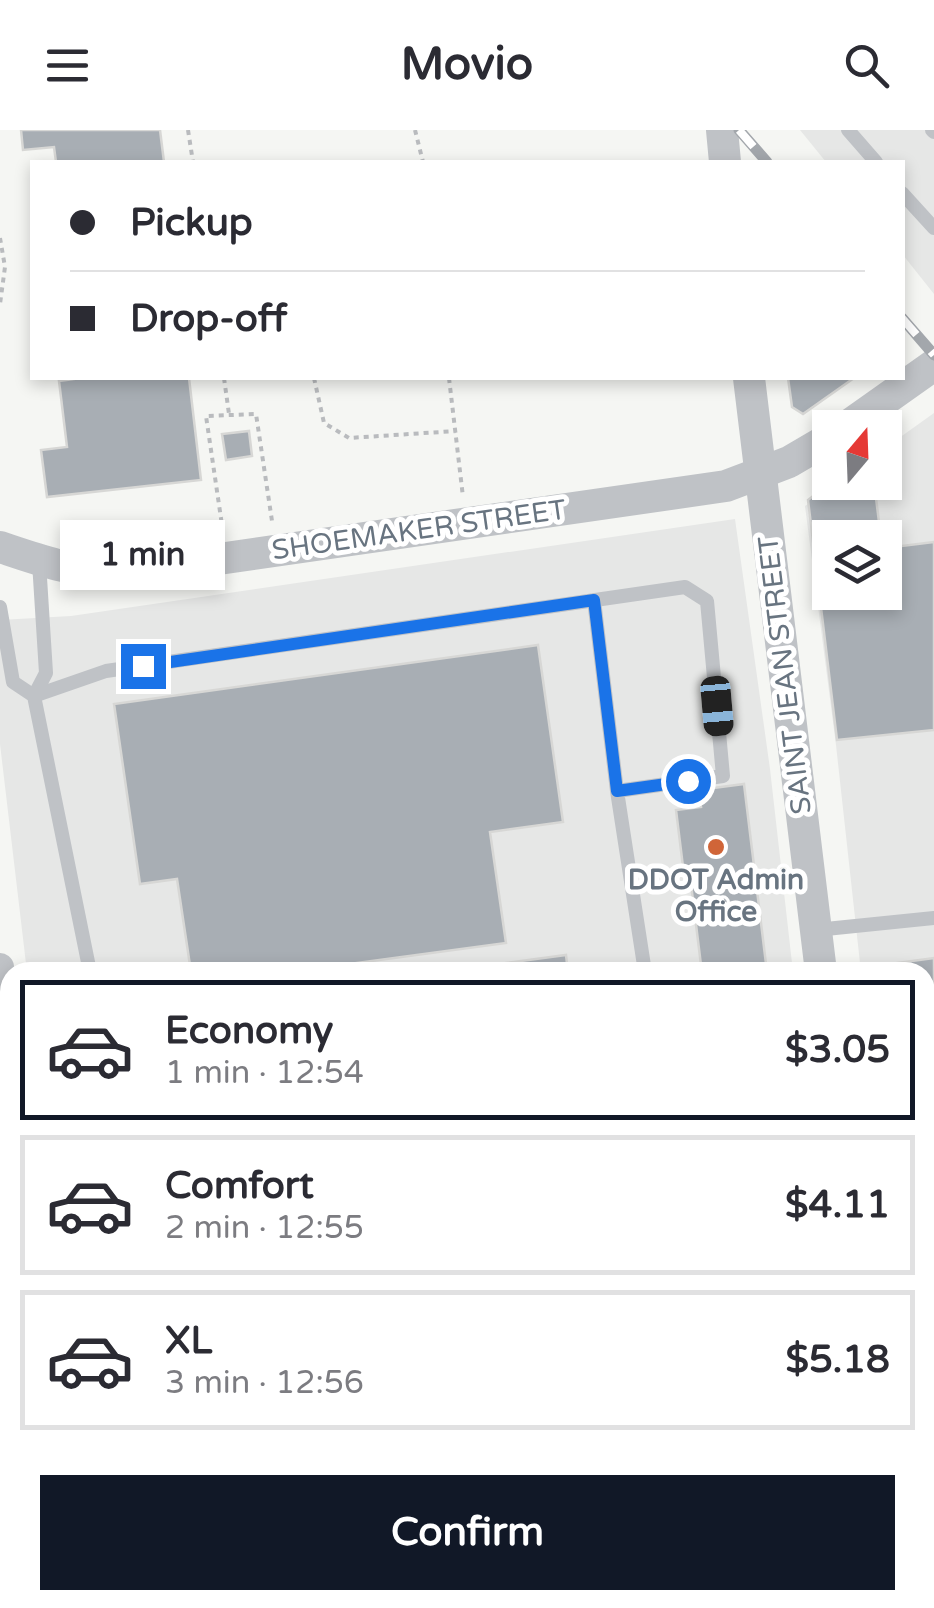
<!DOCTYPE html>
<html lang="en">
<head>
<meta charset="utf-8">
<style>
	body { margin:0; font-family:"Varela Round",sans-serif; background:#f2f2f3; color:#2b2b33; height:100vh; display:flex; flex-direction:column; font-size:38px; white-space:nowrap }
	* { box-sizing:border-box; margin:0 }
	p { font-size:32px; color:#7c7c81 }
	.icon { flex:none; width:55px; height:55px; fill:none; stroke:currentColor; stroke-width:2; stroke-linecap:round; stroke-linejoin:round }
	.map { position:relative; flex:1; overflow:hidden }
	.panel { position:absolute; left:0px; top:832px; width:935px; height:648px; display:flex; flex-direction:column; background:#fff; border-radius:30px 30px 0 0; box-shadow:0 5px 15px #0003 }
	.panel>* { flex:none }
	.top-card { position:absolute; left:30px; top:30px; width:875px; height:220px; border-radius:0px; box-shadow:0 5px 15px #0003; display:grid; align-content:center; height:220px; padding:0 40px; background:#fff }
	.needle { width:65px; rotate:19deg }
	.tools { position:absolute; left:812px; top:280px; display:grid; gap:20px }
	.tools a { display:grid; place-items:center; width:90px; height:90px; border-radius:0px; background:#fff; box-shadow:0 5px 15px #0003; font-size:50px }
	.end { position:absolute; width:45px; height:45px; margin:-22px; border:12px solid #1a73e8; background:#fff; box-shadow:0 0 0 5px #fff }
	.from { border-radius:50% }
	.bubble { position:absolute; height:70px; border-radius:0px; background:#fff; box-shadow:0 5px 15px #0003; font-size:32px; font-weight:800; line-height:70px; text-align:center }
	.car { position:absolute; width:30px; height:60px; margin:-30px -15px; border-radius:12px; box-shadow:0 0 8px 2px #0007; background:linear-gradient(#222 24%,#8ab4d8 0 40%,#222 0 76%,#8ab4d8 0 86%,#222 0) }
	.top-card b { display:flex; align-items:center; gap:35px; height:95px; font-size:38px }
	.top-card b+b { border-top:2px solid #e1e1e2 }
	.top-card i { width:25px; height:25px; background:#2b2b33 }
	ul { padding:18px 0 0; list-style:none }
	li { display:flex; align-items:center; gap:30px; height:140px; margin:0 20px 15px; padding:0 20px; border:5px solid #e1e1e2; border-radius:0px }
	li div { flex:1 }
	li b { display:block; font-size:38px }
	li em { font-style:normal; font-weight:800 }
	li.selected { border-color:#111827 }
	li>.icon { width:90px; height:90px; stroke-width:1.5 }
	.button { display:flex; gap:20px; margin-top:auto; padding:20px 40px }
	.button a { flex:1; height:115px; border-radius:0px; background:#111827; color:#fff; font-size:40px; font-weight:800; line-height:115px; text-align:center }
	header { display:flex; justify-content:space-between; align-items:center; height:130px; padding:0 40px; background:#fff; font-size:45px; font-weight:800 }
	.map>svg:first-child { display:block }
</style>
</head>
<body>
<header><svg class="icon" aria-label="menu" viewBox="0 0 24 24"><path d="M4 6h16M4 12h16M4 18h16"/></svg>Movio<svg class="icon" aria-label="search" viewBox="0 0 24 24"><circle cx="10" cy="10" r="6"/><path d="M15 15l6 6"/></svg></header>
<div class="map">
<svg width="934" height="1478" viewBox="0 0 934 1478">
	<rect width="100%" height="100%" fill="#f5f6f3"/>
	<path fill="#e6e7e6" fill-rule="evenodd" d="M800,0H934V164L903,125L902,32H826Z
		M934,283V1028L925,1029V842H861L836,615L805,376L838,353L885,352V318ZM830,408H885V462H830Z
		M735,389L770,639L793,842H27L0,614V490L71,486Z
		M934,1164V1428L925,1351V1165Z
		M103,1470H853V1478H104Z"/>
	<path fill="#a8aeb4" stroke="#d7d7d5" stroke-width="2.5" d="M21,0H160L164,32H56L54,17L23,20Z
		M81,248H189L201,350L47,367L41,320L67,317L59,251Z
		M788,248H854L803,284L792,277Z
		M249,301L252,326L226,330L222,304Z
		M831,352H874L881,408H830V462H885V418L934,412V600L837,610L808,370Z
		M538,515L563,692L490,702L506,813L290,842H191L177,749L140,754L114,574Z
		M744,654L767,842H685L684,837L701,835L691,754L685,753L676,680L701,677L698,660Z
		M566,825L568,842H440Z
		M934,828V1026L925,1027V842H898L897,833Z
		M10,1233V1262L0,1263V1234Z
		M10,1273V1304L0,1305V1274Z
		M10,1449V1470L43,1472L0,1477V1451Z
		M327,1470H625L626,1478H328Z"/>
	<g fill="none" stroke-linecap="round" stroke-linejoin="round">
		<path stroke="#b9bbbe" stroke-width="4" stroke-dasharray="5 5" stroke-linecap="butt" d="M188,0L193,32
			M415,0L423,32
			M0,108L5,137L0,174
			M224,248L229,284
			M314,248L324,293L349,308L456,301
			M449,248L463,367
			M223,402L206,286L256,284L272,391"/>
		<path stroke="#bfc2c6" stroke-width="14" d="M848,0L876,32
			M932,0L934,2
			M902,63L934,98
			M39,432L46,543L34,566L90,842
			M594,470L617,661
			M0,477L13,552L34,566
			M34,566L106,541L685,457L707,471L723,646L617,661L645,842
			M816,800L934,788
			M186,1470L187,1478
			M795,1470V1478"/>
		<path stroke="#bfc2c6" stroke-width="28" d="M0,837L10,914
			M83,1470L84,1478"/>
		<path stroke="#bfc2c6" stroke-width="32" d="M722,0L725,32
			M749,248L821,842
			M845,298L934,235
			M0,417C33,428 71,442 106,441C130,441 153,437 177,435L726,356L789,332L830,308
			M895,1470L896,1478"/>
		<defs>
			<path id="rail" d="M739,0L767,32
				M902,188L934,225"/>
		</defs>
		<use href="#rail" stroke="#a3a7ac" stroke-width="11"/>
		<use href="#rail" stroke="#fff" stroke-width="8" stroke-dasharray="22" stroke-linecap="butt"/>
	</g>
	<g fill="none" stroke-linecap="round" stroke-linejoin="round">
		<path stroke="#1a73e8" stroke-width="12" d="M143,536L594,470L617,661L688,651"/>
	</g>
	<circle fill="#d06538" stroke="#fff" stroke-width="4" cx="716" cy="717" r="10"/>
	<g text-anchor="middle" dominant-baseline="central" stroke-width="10" stroke-linejoin="round" paint-order="stroke">
		<g font-size="28" fill="#687480" stroke="#fff">
			<text transform="translate(419 400) rotate(-8)">SHOEMAKER STREET</text>
			<text transform="translate(785 545) rotate(-97)">SAINT JEAN STREET</text>
		</g>
		<g font-size="28" font-weight="bold" fill="#687480" stroke="#fff">
			<text x="716" y="750">DDOT Admin<tspan x="716" dy="32">Office</tspan></text>
		</g>
	</g>
</svg>
<div class="tools">
<a><svg class="needle" viewBox="-14 -14 28 28"><path d="M0-13l5 13h-10z" fill="#e53935"/><path d="M0 13l5-13h-10z" fill="#7c7c81"/></svg></a>
<a><svg class="icon" aria-label="layers" viewBox="0 0 24 24"><path d="M12 4l9 5-9 5-9-5zM3 14l9 5 9-5"/></svg></a>
</div>
<i class="end from" style="left:688px;top:651px"></i>
<i class="end" style="left:143px;top:536px"></i>
<div class="bubble" style="left:60px;top:390px;width:165px">1 min</div>
<i class="car" style="left:717px;top:576px;rotate:175deg"></i>
<div class="top-card">
<b><i class="from"></i>Pickup</b>
<b><i></i>Drop-off</b>
</div>
<section class="panel">
<ul>
<li class="selected"><svg class="icon" aria-label="car" viewBox="0 0 24 24"><path d="M5 17H2v-5l4-1 3-4h7l3 4 3 1v5h-3M9 17h6M6 11h13"/><circle cx="7" cy="17" r="2"/><circle cx="17" cy="17" r="2"/></svg><div><b>Economy</b><p>1 min · 12:54</p></div><em>$3.05</em></li>
<li><svg class="icon" aria-label="car" viewBox="0 0 24 24"><path d="M5 17H2v-5l4-1 3-4h7l3 4 3 1v5h-3M9 17h6M6 11h13"/><circle cx="7" cy="17" r="2"/><circle cx="17" cy="17" r="2"/></svg><div><b>Comfort</b><p>2 min · 12:55</p></div><em>$4.11</em></li>
<li><svg class="icon" aria-label="car" viewBox="0 0 24 24"><path d="M5 17H2v-5l4-1 3-4h7l3 4 3 1v5h-3M9 17h6M6 11h13"/><circle cx="7" cy="17" r="2"/><circle cx="17" cy="17" r="2"/></svg><div><b>XL</b><p>3 min · 12:56</p></div><em>$5.18</em></li>
</ul>
<div class="button"><a>Confirm</a></div>
</section>
</div>
</body>
</html>
